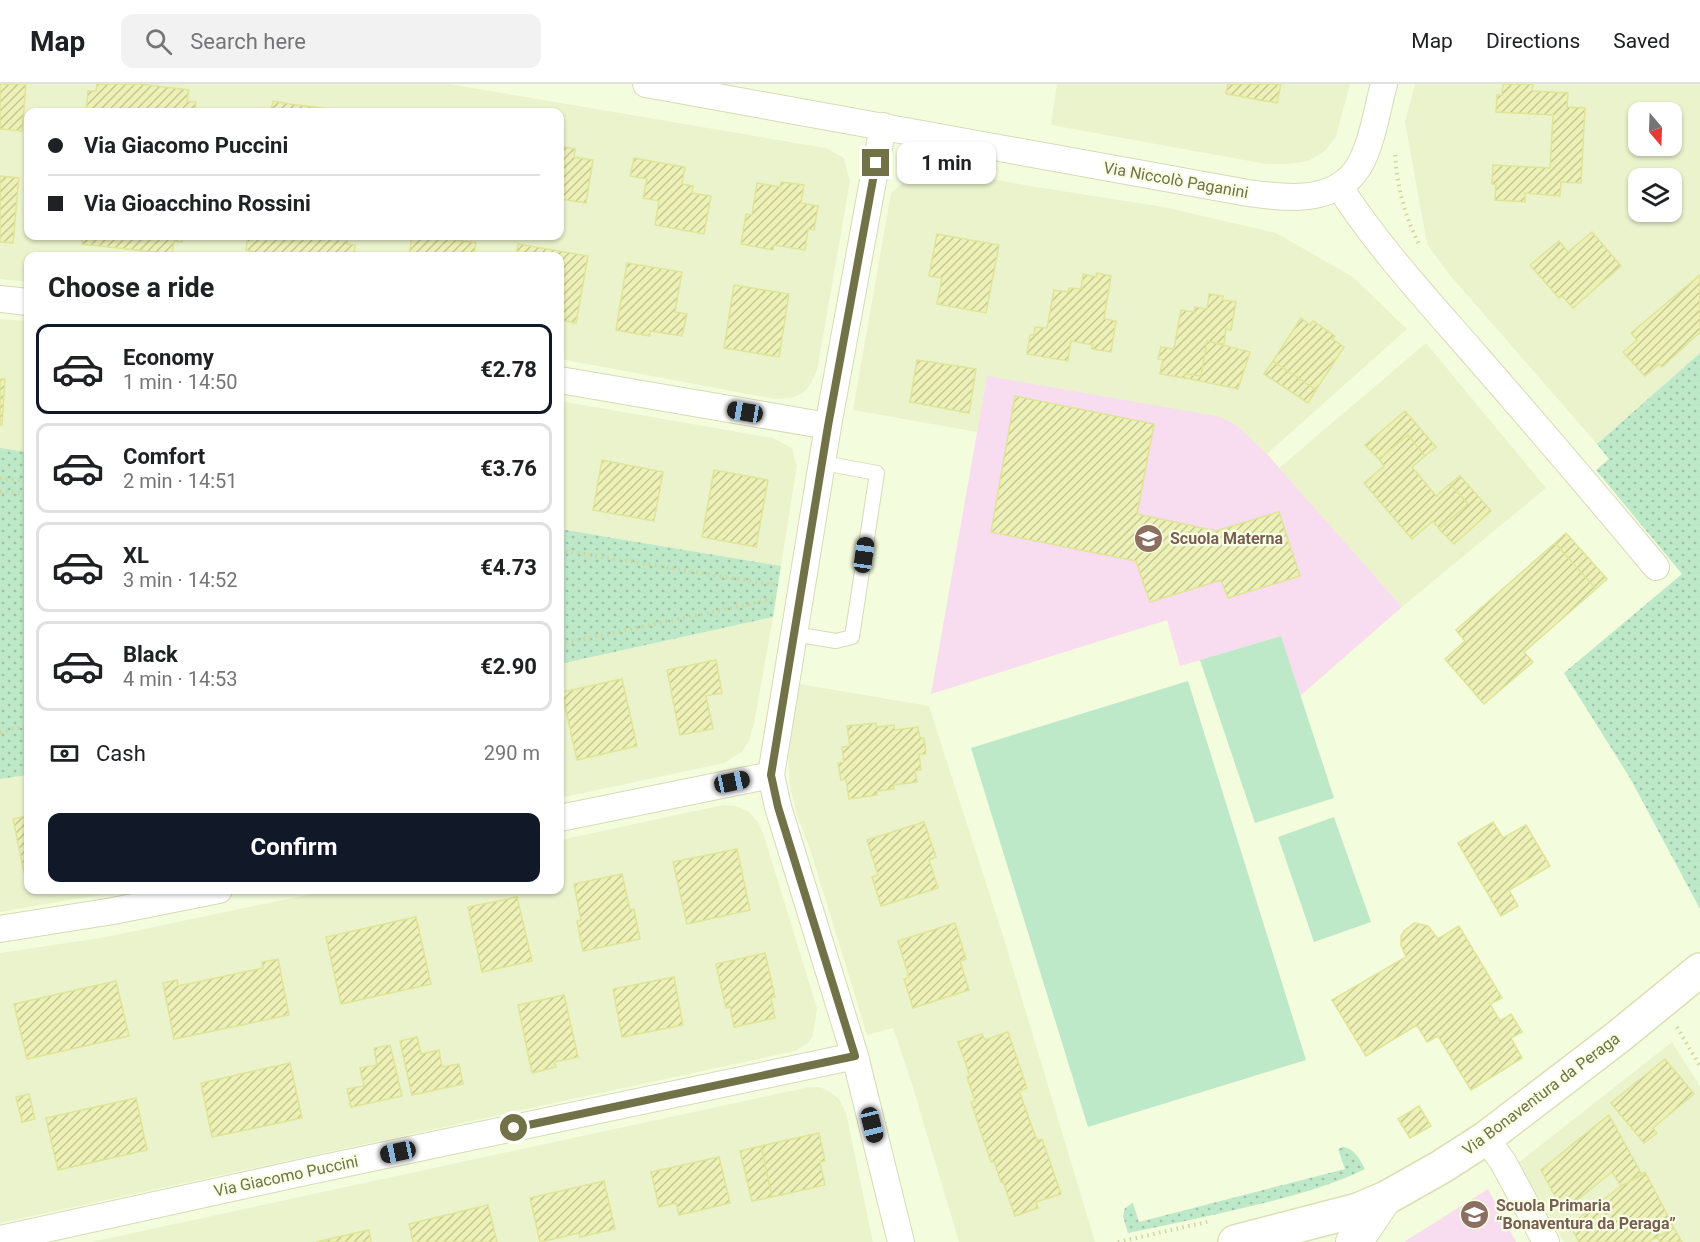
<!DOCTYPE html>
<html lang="en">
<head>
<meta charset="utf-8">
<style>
	body { margin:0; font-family:Roboto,sans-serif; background:#f2f2f2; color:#202124; height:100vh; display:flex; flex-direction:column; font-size:22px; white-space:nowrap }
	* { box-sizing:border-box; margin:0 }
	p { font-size:20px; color:#757577 }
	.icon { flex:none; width:33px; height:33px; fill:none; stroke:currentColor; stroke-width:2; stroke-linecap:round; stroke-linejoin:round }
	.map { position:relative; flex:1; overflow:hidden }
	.sheet { position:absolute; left:24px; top:168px; width:540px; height:642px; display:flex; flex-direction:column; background:#fff; border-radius:12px; box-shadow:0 2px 4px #0004 }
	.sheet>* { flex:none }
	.hud { position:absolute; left:24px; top:24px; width:540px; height:132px; border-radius:12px; box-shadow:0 2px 4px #0004; display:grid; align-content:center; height:132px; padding:0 24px; background:#fff }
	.needle { width:39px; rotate:161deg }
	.buttons { position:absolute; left:1628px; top:18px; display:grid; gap:12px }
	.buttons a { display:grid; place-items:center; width:54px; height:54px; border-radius:12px; background:#fff; box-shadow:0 2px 4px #0004; font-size:30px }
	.end { position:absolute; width:27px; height:27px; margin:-14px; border:8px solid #717247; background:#fff; box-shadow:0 0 0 3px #fff }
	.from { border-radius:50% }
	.bubble { position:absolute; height:42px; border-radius:12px; background:#fff; box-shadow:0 2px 4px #0004; font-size:20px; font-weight:700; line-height:42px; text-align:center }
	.car { position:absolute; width:18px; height:36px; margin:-18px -9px; border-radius:8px; box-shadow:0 0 4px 2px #0007; background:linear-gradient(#222 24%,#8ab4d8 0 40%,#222 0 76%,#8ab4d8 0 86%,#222 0) }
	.hud b { display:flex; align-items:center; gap:21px; height:57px; font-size:22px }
	.hud b+b { border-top:2px solid #e0e0e0 }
	.hud i { width:15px; height:15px; background:#202124 }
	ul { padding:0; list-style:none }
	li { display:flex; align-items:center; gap:18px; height:90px; margin:0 12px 9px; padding:0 12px; border:3px solid #e0e0e0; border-radius:12px }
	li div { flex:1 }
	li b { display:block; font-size:22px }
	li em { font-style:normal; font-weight:700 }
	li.selected { border-color:#111827 }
	li>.icon { width:54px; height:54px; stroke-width:1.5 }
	h2 { padding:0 24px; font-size:27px; line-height:72px }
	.pay { display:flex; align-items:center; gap:15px; height:66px; padding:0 24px; font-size:22px }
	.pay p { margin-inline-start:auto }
	.button { display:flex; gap:12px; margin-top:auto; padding:12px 24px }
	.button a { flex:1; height:69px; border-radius:12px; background:#111827; color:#fff; font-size:24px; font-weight:700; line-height:69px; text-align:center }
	header { display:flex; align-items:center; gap:36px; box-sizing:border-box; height:84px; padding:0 30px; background:#fff; border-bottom:2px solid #e0e0e0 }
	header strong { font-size:28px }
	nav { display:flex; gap:33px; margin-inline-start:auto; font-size:21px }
	.search { width:420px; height:54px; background:#f2f2f2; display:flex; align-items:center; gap:15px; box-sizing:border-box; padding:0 21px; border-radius:12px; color:#757577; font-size:22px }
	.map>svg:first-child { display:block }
</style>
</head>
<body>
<header>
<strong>Map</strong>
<div class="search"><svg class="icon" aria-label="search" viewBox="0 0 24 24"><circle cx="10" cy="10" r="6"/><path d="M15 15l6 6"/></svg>Search here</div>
<nav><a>Map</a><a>Directions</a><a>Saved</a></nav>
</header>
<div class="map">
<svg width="1700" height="1158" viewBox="0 0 1700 1158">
	<defs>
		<pattern id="green-dots" width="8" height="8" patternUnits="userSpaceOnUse" patternTransform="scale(1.5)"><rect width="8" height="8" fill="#bee9c9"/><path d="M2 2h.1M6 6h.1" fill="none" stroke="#9fc1a5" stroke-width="1.8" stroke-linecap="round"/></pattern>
		<pattern id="building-hatch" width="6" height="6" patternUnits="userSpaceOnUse" patternTransform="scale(1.5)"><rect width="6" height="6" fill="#edf1b6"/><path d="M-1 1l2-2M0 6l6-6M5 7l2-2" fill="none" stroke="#c4c896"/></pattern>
	</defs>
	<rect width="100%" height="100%" fill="#f4fcde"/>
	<path fill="#ebf3cd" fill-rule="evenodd" d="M0,0H449L826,64L844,74L850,97L817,287L810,301L803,309L791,314L775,315L560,275V172H28V198L0,195ZM28,28H560V152H28Z
		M1057,0H1350L1336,53L1324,68L1308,77L1289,80H1266L1051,41Z
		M1415,0H1700V269L1597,360L1448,189L1427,160L1405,38ZM1638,28H1671V62H1638ZM1638,94H1671V128H1638Z
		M924,82L1030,102L1164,123L1276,149L1353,193L1407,245L1267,370L1240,344L987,293L977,348L853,326L891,109Z
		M0,235L28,237V368L0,364Z
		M1426,259L1546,404L1402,523L1279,384Z
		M560,317L773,354L792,364L797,382L781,482L560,445Z
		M773,533L754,640L749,656L743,667L724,679L560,714V580Z
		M800,600L929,622L1004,855L1095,1158H959L911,997L893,944L867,951L811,768L797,731L790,703L788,670Z
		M28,691V806H127L0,828V695Z
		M723,721L735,722L748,727L758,738L764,752L817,924L813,952L807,960L795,967L0,1139V869L106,853L330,806H560V756Z
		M1672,958L1700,1002V1158H1564L1518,1079Z
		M809,1003H820L830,1008L839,1015L846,1029L873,1158H91Z"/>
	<path fill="#f8dcef" d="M987,292L1216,332L1227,336L1240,344L1267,370L1402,523L1300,612L1281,552L1180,582L1167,536L931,610Z
		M1488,1105L1516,1158H1404Z"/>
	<path fill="url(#green-dots)" d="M1700,269V825L1630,694L1564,589L1682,490L1596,386L1609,375L1597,360Z
		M0,364L28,368V691L0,695Z
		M560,445L781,482L773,533L560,580Z
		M1343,1063C1355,1065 1359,1074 1365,1085C1332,1101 1299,1110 1264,1119C1219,1130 1173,1140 1128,1149L1123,1132L1125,1124L1133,1119L1139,1138L1345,1085L1338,1065Z"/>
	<path fill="#bee9c9" d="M1281,552L1334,714L1255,739L1200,576Z
		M1188,597L1306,976L1088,1043L971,664Z
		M1334,733L1371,838L1314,858L1278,753Z"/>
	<path fill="url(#building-hatch)" stroke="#e0e496" stroke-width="1.5" d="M0,0H26L22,47L0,45Z
		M97,0H139L189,6L187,17L196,18L195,28H86L88,7H96Z
		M1228,0H1281L1277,19L1226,10Z
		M1503,0H1533L1532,7L1568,9L1567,23L1585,24L1581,99L1561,98L1560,112L1525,109V118L1495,116L1496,101L1492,100L1493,81L1550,84L1553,31L1496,28L1497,11H1502Z
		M273,17L290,20L352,28H271Z
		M560,62L575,65L574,73L593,76L586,119L560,115Z
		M634,74L685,83L682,100L693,102L692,109L711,112L704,150L655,141L659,117L643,114L647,95L630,92Z
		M0,92L19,94L13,159L0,158Z
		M781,98L804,101L801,119L818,122L814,146L808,145L805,166L774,161L773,166L741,160L746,130L752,131L757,99L780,103Z
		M1592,148L1621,182L1573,224L1562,212L1559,214L1530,181L1559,157L1568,168Z
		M937,150L999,161L986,229L937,220L942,194L929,192Z
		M83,152H183L182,158L174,157L172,170L82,160Z
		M248,152H348L347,160L355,161L354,172H253L254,168L246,166Z
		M412,152H431L476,159L474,172H409Z
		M518,160L588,172L576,239L560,236V172H516Z
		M627,179L682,188L675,228L687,230L682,252L650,247V252L616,246Z
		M1097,189L1111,192L1104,235L1116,237L1111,268L1092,265L1093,261L1071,257L1068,277L1027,270L1030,251H1034L1035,243L1047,244L1054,206L1068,208L1069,204L1081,205L1083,190L1096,193Z
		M1700,191V248L1662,283L1659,280L1645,292L1623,268L1637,256L1631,249Z
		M734,201L789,210L779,273L724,264Z
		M1209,210L1223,212L1222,216L1236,218L1231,246L1226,245L1224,260L1207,257L1201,292L1185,290V294L1160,290L1163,276L1158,275L1161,263L1174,265L1181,226L1194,228L1195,223L1207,225Z
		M1301,234L1310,241L1313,237L1335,252L1332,255L1344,263L1316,306L1273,277Z
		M1207,257L1250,268L1238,305L1185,294V290L1201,292Z
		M917,276L976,285L969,329L910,318Z
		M1273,277L1316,306L1308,319L1264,290Z
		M0,295H5L2,341H0Z
		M1015,312L1154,340L1137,430L1216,447L1279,428L1300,492L1228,514L1221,496L1150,518L1136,477L991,448Z
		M1405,327L1436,363L1425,372L1408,351L1379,375L1365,361Z
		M1408,351L1425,372L1412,383L1436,412L1450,400L1468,420L1439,445L1433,437L1412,455L1364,399L1384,382L1379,375Z
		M602,376L663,388L654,437L593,426Z
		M714,386L768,396L756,463L702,453Z
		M1460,392L1491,427L1454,460L1439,445L1468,420L1450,400Z
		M1566,449L1607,495L1596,505L1555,459Z
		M1555,459L1596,505L1524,568L1533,578L1484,620L1445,575L1465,557L1456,546Z
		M716,576L722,609L706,612L713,645L680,651L667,586Z
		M622,595L637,662L577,676L562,608Z
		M876,639L877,643L894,641L895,646L918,643L920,654H924L926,670H919L921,686L915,687L917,698L893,701L894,705L877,707V711L849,715L846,695L841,696L838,679L844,678L842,663L850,662L847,642Z
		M28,732V787L24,788L13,735Z
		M924,738L936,773L929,776L938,804L881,822L872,793L878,791L867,756Z
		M1493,738L1503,754L1526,741L1550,782L1509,806L1518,822L1501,832L1458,759Z
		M737,765L750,826L687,840L673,778Z
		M622,790L630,826L634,825L640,855L583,867L577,837L581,836L574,800Z
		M517,813L532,877L482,888L468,823Z
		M416,833L431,900L341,920L326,853Z
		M955,839L966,875L960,877L969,906L913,924L904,895L909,893L898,857Z
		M1414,839L1428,842L1438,855L1459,842L1502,914L1490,920L1500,937L1511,930L1522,948L1511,954L1522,974L1471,1006L1438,952L1427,958L1417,941L1366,972L1332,916L1406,873L1401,861V852L1404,847Z
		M765,869L775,913L771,914L775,934L734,943L730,923L726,924L716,880Z
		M278,875L289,931L174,955L163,899L177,896L178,902L263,884L262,878Z
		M674,893L683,941L622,953L613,905Z
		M116,897L129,952L27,975L14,920Z
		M564,911L578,973L554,978L556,983L532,989L518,921Z
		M1008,948L1027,1004L1019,1007L1037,1057L1042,1055L1061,1110L1036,1118L1038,1124L1015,1132L1003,1097L1001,1098L994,1077L991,1078L971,1018L975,1017L967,993L970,992L958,958L982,950L985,956Z
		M417,953L421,970L439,966L442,983L459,980L463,1000L412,1011L400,957Z
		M390,961L402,1012L351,1023L347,1005L364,1002L360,984L377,981L374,964Z
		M1665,975L1694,1010L1653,1044L1657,1049L1644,1059L1611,1019Z
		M290,979L302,1034L212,1053L201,999Z
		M29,1010L35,1035L22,1038L16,1013Z
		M136,1014L147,1066L58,1086L46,1034Z
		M1419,1022L1431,1042L1410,1054L1398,1035Z
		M1609,1031L1642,1091L1621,1102L1612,1088L1563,1127L1541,1086Z
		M819,1049L825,1077L820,1078L825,1101L772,1113L761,1062Z
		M761,1062L772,1113L752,1117L740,1067Z
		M719,1073L730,1119L679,1131L676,1119L659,1123L651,1088Z
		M1645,1088L1674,1144L1648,1158H1579L1570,1141L1621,1102Z
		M604,1097L615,1145L580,1153L579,1149L540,1158L530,1114Z
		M488,1121L497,1158H413L409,1140Z
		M1674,1144L1682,1158H1660L1657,1153Z
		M369,1146L371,1158H316Z"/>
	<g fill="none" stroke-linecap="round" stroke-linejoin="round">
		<defs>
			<path id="service" d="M794,550L836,557L852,553L877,389L823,379"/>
			<path id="minor" d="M646,0L1248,109C1283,114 1330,120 1355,88C1371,68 1377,25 1384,0
				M883,42L828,342L771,691L778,723L855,972L901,1158
				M1339,102C1377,162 1430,219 1476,272C1537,342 1597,412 1656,483
				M0,215L28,218
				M560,296L828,342
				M560,734L771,691
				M0,845L113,827L219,806
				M1486,1054L1503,1078L1546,1158
				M0,1155L305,1088L855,972"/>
			<path id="tertiary" d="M1352,1158L1361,1151L1386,1114"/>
			<path id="secondary" d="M1235,1158L1358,1126L1386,1114L1441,1083L1486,1054L1618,953L1700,886"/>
		</defs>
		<use href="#service" stroke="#d6dbb6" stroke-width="16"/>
		<use href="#minor" stroke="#d6dbb6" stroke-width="28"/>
		<use href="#tertiary" stroke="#d6dbb6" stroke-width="34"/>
		<use href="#secondary" stroke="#dae0b4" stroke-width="36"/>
		<path stroke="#d2d59a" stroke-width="4" stroke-dasharray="1.5 4.5" stroke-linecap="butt" d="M1395,71C1397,102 1405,134 1420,162
			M0,394L28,397
			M0,407L28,410
			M560,466L775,501
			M560,560L773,515
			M0,648L28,642
			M1677,943L1700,982
			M1118,1158L1211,1137"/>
		<use href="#service" stroke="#fff" stroke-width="14"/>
		<use href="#minor" stroke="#fff" stroke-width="26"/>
		<use href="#tertiary" stroke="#fff" stroke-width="32"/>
		<use href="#secondary" stroke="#fff" stroke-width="33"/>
	</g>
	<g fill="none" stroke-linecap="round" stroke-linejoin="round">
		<path stroke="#717247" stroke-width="8" d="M514,1044L855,972L778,723L771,691L828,342L876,79"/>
	</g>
	<defs>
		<symbol id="school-disc" viewBox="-11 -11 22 22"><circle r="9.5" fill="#8d6e63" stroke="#f8ffe4"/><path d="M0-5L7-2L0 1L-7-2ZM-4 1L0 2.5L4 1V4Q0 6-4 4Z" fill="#fff"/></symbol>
	</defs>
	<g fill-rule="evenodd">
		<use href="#school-disc" x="1132" y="438" width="33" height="33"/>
		<use href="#school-disc" x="1458" y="1114" width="33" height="33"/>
	</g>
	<g text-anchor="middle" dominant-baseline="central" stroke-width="4.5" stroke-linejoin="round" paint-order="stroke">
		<g font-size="16" fill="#717247" stroke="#f8ffe4">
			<text transform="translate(1176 96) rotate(10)">Via Niccolò Paganini</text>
			<text transform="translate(1541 1010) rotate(-37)">Via Bonaventura da Peraga</text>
			<text transform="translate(286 1092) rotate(-12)">Via Giacomo Puccini</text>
		</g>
		<g font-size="16" font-weight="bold" fill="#785e54" stroke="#f8ffe4" text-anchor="start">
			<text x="1170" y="454">Scuola Materna</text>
			<text x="1496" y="1121">Scuola Primaria<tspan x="1496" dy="18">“Bonaventura da Peraga”</tspan></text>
		</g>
	</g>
</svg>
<div class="buttons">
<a><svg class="needle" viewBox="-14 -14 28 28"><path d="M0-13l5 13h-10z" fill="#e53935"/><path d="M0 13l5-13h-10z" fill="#757577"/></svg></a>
<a><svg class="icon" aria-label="layers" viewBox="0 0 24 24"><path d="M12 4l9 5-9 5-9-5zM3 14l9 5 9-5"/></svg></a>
</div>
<i class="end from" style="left:514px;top:1044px"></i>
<i class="end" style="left:876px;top:79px"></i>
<div class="bubble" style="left:897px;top:58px;width:99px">1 min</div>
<i class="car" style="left:745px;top:328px;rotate:280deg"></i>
<i class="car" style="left:864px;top:471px;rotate:8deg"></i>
<i class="car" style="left:732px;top:698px;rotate:78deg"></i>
<i class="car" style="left:872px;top:1041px;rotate:166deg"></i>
<i class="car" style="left:398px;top:1068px;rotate:258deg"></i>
<div class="hud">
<b><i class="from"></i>Via Giacomo Puccini</b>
<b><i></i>Via Gioacchino Rossini</b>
</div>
<section class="sheet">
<h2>Choose a ride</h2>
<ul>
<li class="selected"><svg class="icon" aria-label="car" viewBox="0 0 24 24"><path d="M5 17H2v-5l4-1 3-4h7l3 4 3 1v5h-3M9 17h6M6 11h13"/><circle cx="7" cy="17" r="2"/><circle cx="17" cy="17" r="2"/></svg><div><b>Economy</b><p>1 min · 14:50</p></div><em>€2.78</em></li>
<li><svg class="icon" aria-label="car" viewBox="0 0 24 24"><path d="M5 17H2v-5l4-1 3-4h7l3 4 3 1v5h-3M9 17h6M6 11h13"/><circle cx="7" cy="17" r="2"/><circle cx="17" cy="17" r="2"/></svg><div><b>Comfort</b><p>2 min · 14:51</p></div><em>€3.76</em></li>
<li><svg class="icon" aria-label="car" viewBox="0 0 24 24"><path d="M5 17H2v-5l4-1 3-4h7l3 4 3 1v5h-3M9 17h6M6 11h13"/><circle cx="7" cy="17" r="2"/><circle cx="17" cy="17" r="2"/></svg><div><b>XL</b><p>3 min · 14:52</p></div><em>€4.73</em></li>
<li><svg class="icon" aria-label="car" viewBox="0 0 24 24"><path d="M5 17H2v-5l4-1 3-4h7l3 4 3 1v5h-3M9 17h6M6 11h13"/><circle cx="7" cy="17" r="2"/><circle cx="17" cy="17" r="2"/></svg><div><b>Black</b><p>4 min · 14:53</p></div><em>€2.90</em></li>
</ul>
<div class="pay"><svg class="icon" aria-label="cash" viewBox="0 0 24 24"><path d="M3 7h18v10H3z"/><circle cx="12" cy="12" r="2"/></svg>Cash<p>290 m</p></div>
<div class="button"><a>Confirm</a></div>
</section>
</div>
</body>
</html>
